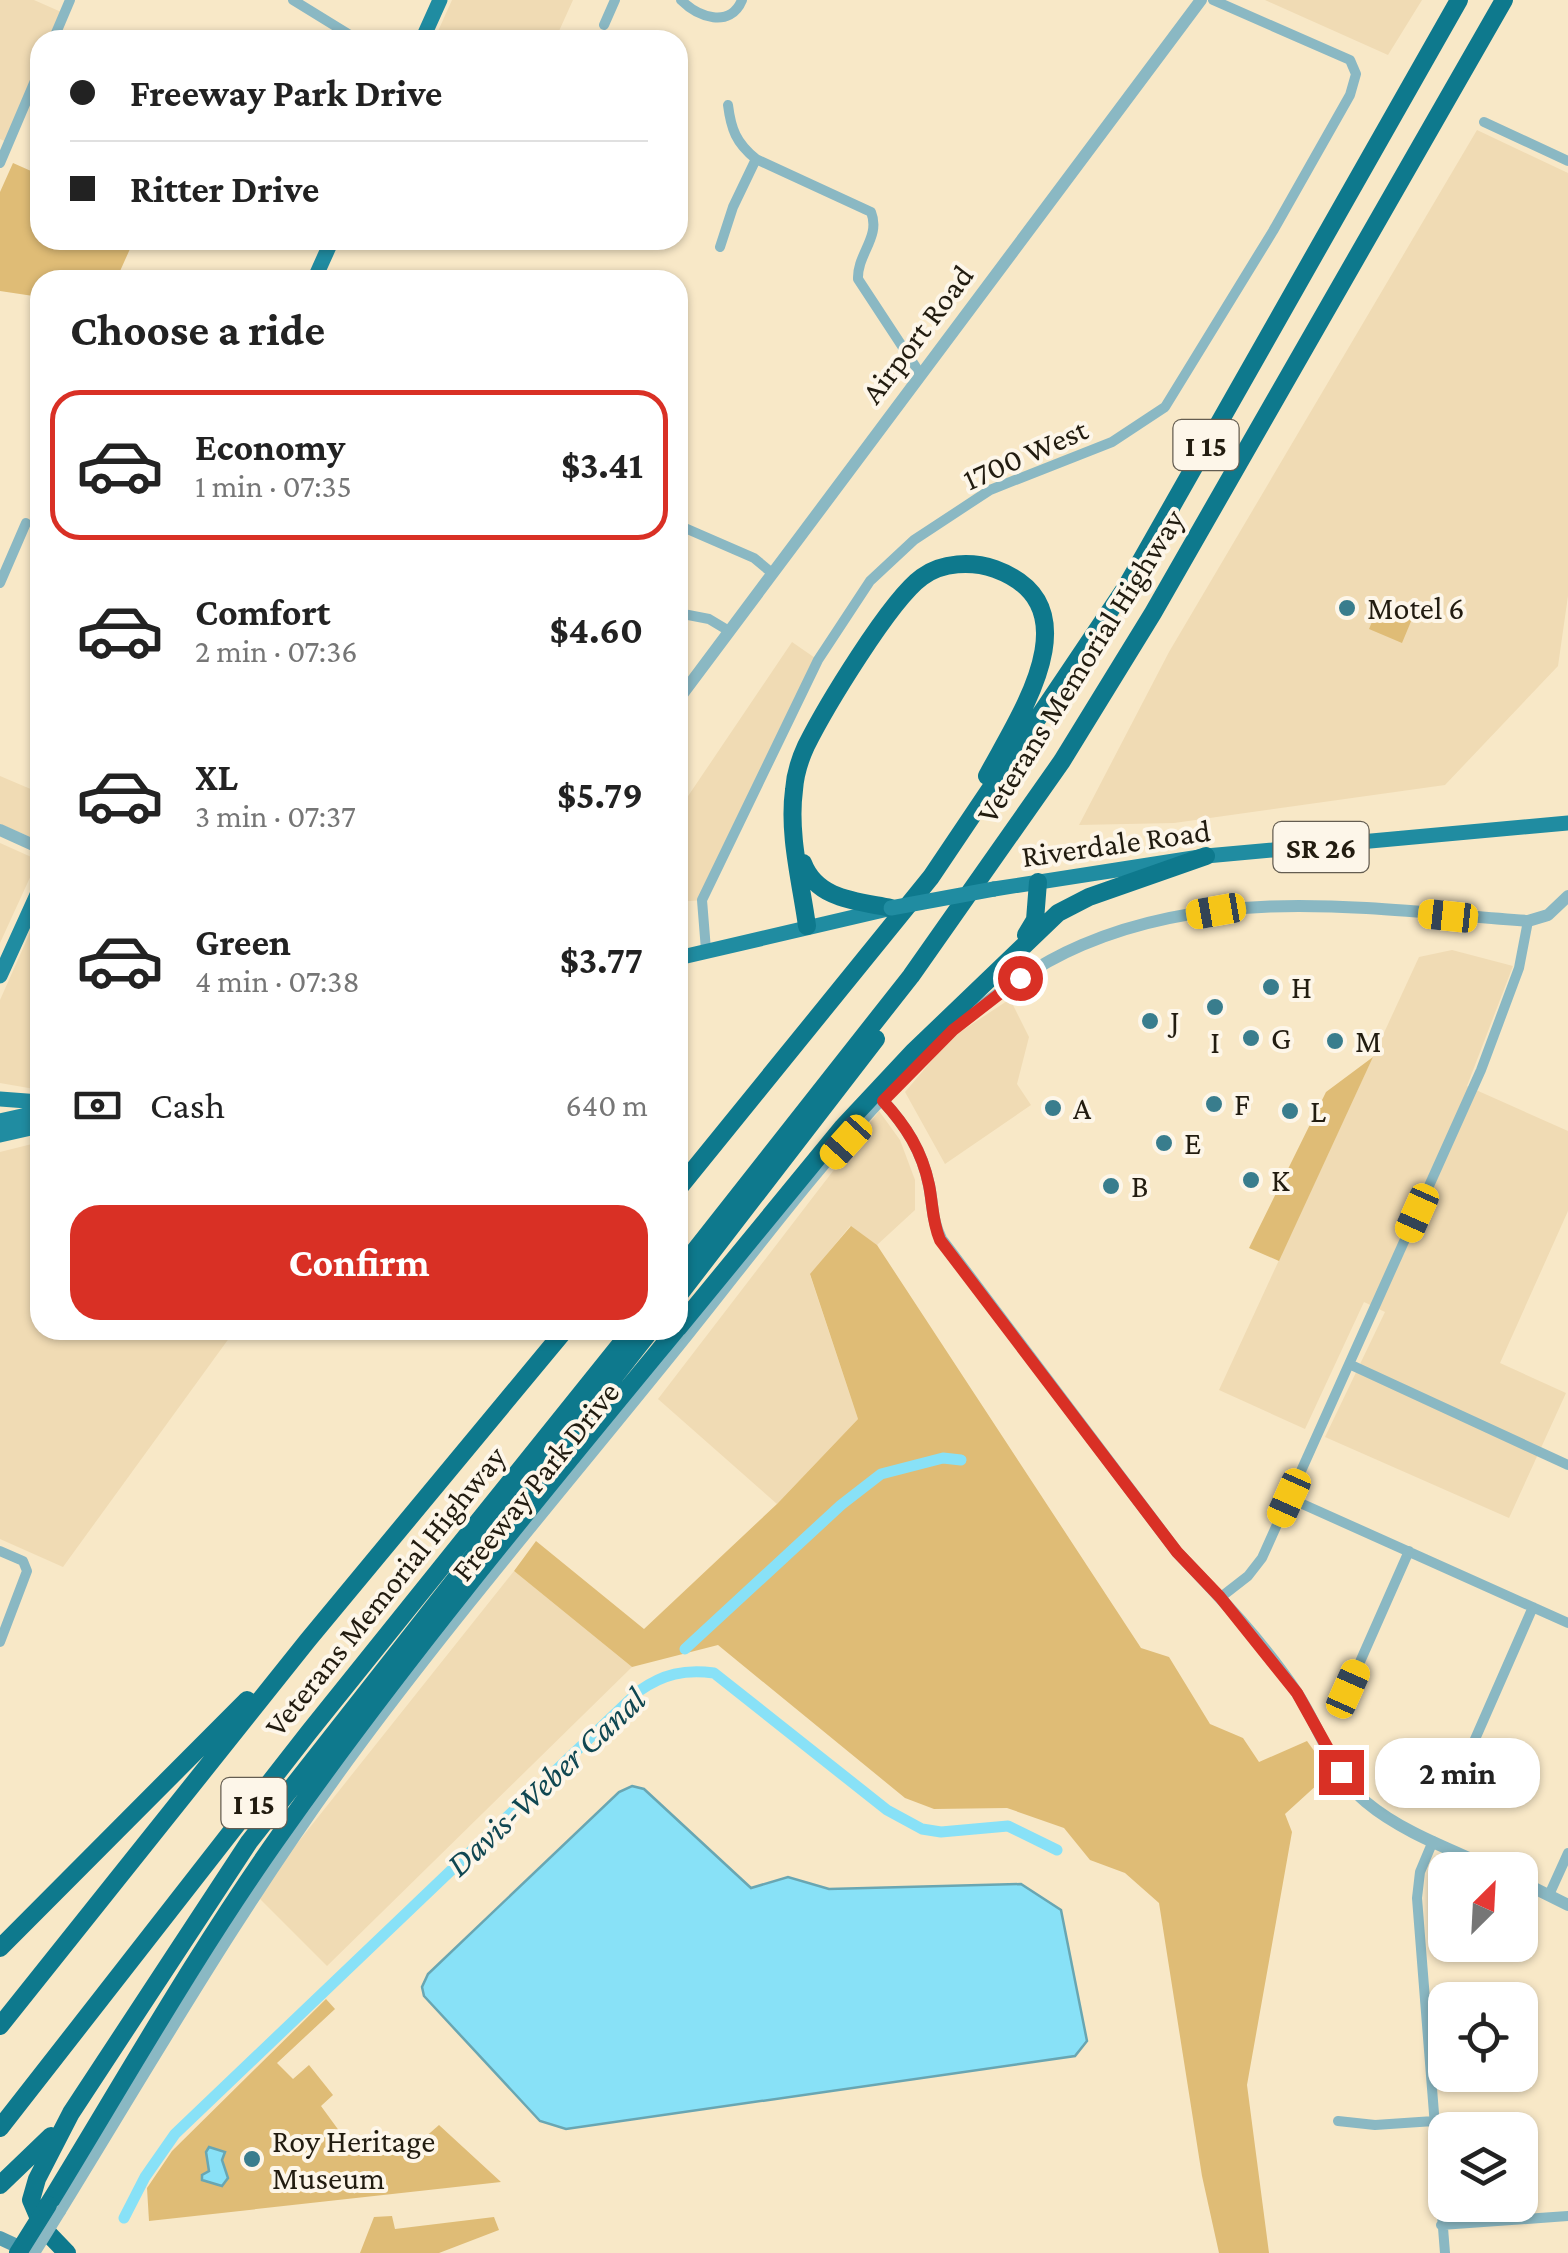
<!DOCTYPE html>
<html lang="en">
<head>
<meta charset="utf-8">
<style>
	body { margin:0; font-family:"Crimson Pro",serif; background:#f6f6f6; color:#222; height:100vh; display:flex; flex-direction:column; font-size:38px; white-space:nowrap }
	* { box-sizing:border-box; margin:0 }
	p { font-size:32px; color:#767676 }
	.icon { flex:none; width:55px; height:55px; fill:none; stroke:currentColor; stroke-width:2; stroke-linecap:round; stroke-linejoin:round }
	.map { position:relative; flex:1; overflow:hidden }
	.panel { position:absolute; left:30px; top:270px; width:658px; height:1070px; display:flex; flex-direction:column; background:#fff; border-radius:30px; box-shadow:0 2px 8px #0004 }
	.panel>* { flex:none }
	.banner { position:absolute; left:30px; top:30px; width:658px; height:220px; border-radius:30px; box-shadow:0 2px 8px #0004; display:grid; align-content:center; height:220px; padding:0 40px; background:#fff }
	.needle { width:65px; rotate:24deg }
	.fabs { position:absolute; left:1428px; top:1852px; display:grid; gap:20px }
	.fabs a { display:grid; place-items:center; width:110px; height:110px; border-radius:20px; background:#fff; box-shadow:0 2px 8px #0004; font-size:50px }
	.end { position:absolute; width:45px; height:45px; margin:-22px; border:12px solid #d93025; background:#fff; box-shadow:0 0 0 5px #fff }
	.from { border-radius:50% }
	.bubble { position:absolute; height:70px; border-radius:30px; background:#fff; box-shadow:0 2px 8px #0004; font-size:32px; font-weight:700; line-height:70px; text-align:center }
	.car { position:absolute; width:30px; height:60px; margin:-30px -15px; border-radius:12px; box-shadow:0 0 8px 2px #0007; background:linear-gradient(#f5c518 24%,#345 0 40%,#f5c518 0 76%,#345 0 86%,#f5c518 0) }
	.banner b { display:flex; align-items:center; gap:35px; height:95px; font-size:38px }
	.banner b+b { border-top:2px solid #e0e0e0 }
	.banner i { width:25px; height:25px; background:#222 }
	ul { padding:0; list-style:none }
	li { display:flex; align-items:center; gap:30px; height:150px; margin:0 20px 15px; padding:0 20px; border:5px solid transparent; border-radius:30px }
	li div { flex:1 }
	li b { display:block; font-size:38px }
	li em { font-style:normal; font-weight:700 }
	li.on { border-color:#d93025 }
	li>.icon { width:90px; height:90px; stroke-width:1.5 }
	h2 { padding:0 40px; font-size:45px; line-height:120px }
	.pay { display:flex; align-items:center; gap:25px; height:110px; padding:0 40px; font-size:38px }
	.pay p { margin-inline-start:auto }
	.action { display:flex; gap:20px; margin-top:auto; padding:20px 40px }
	.action a { flex:1; height:115px; border-radius:30px; background:#d93025; color:#fff; font-size:40px; font-weight:700; line-height:115px; text-align:center }
	.map>svg:first-child { display:block }
</style>
</head>
<body>
<div class="map">
<svg width="1568" height="2253" viewBox="0 0 1568 2253">
	<rect width="100%" height="100%" fill="#f8e8c7"/>
	<path fill="#f0dbb4" d="M0,0H34L68,15L57,40H40V78L11,144L0,139Z
		M452,0H573L555,40H434Z
		M1265,0H1422L1388,55Z
		M1477,130L1568,173V596L1558,666L1445,785L1174,823L1079,825L1169,652Z
		M792,642L818,660L702,900L678,902V811Z
		M0,776L40,793V841L0,824Z
		M0,843L38,860L0,943Z
		M40,910V1090L0,1083V1000Z
		M1452,950L1513,966L1467,1086L1568,1131V1211L1500,1363L1566,1393L1509,1518L1325,1437L1385,1312L1364,1302L1305,1429L1219,1390L1419,957Z
		M1010,999L1029,1037L1017,1084L1031,1105L945,1164L905,1092L951,1038Z
		M879,1111L900,1140L915,1180V1210L877,1245L850,1226L810,1275L858,1419L777,1504L658,1399Z
		M40,1142V1330H235L63,1567L0,1539V1152Z
		M514,1571L632,1667L327,1966L256,1895Z"/>
	<path fill="#dfbc76" d="M13,163L40,175V240H134L116,280H40V297L0,291V192Z
		M1379,605L1412,619L1402,643L1369,629Z
		M1373,1057L1279,1261L1249,1248L1326,1092Z
		M851,1226L877,1245L1141,1648L1169,1657L1210,1724L1243,1738L1259,1762L1307,1741L1330,1773L1285,1814L1292,1832L1247,2085L1269,2253H1219L1202,2176L1159,1903L1125,1873L1090,1860L1064,1828L1007,1808L934,1809L905,1798L718,1645L632,1667L514,1571L536,1541L644,1629L777,1504L858,1419L810,1274Z
		M326,1999L335,2009L277,2063L293,2079L309,2065L333,2095L321,2106L356,2154H406L439,2125L501,2182L149,2221L147,2188L172,2151Z
		M392,2216L395,2229L494,2217L499,2230L439,2253H360L374,2217Z"/>
	<path fill="#88e1f7" stroke="#69a6b2" stroke-width="2.5" d="M632,1786L644,1789L751,1888L788,1877L829,1889L1021,1884L1061,1910L1087,2041L1075,2056L566,2129L540,2121L424,1996L422,1987L428,1974L619,1792Z
		M209,2147L225,2152L222,2160L228,2178L222,2186L202,2180V2175L209,2171L206,2152Z"/>
	<g fill="none" stroke-linecap="round" stroke-linejoin="round">
		<path stroke="#88e1f7" stroke-width="11" d="M685,1649L841,1505L881,1474L943,1458L961,1460
			M124,2218L145,2177L175,2134L639,1691C663,1674 685,1669 714,1673L887,1810L922,1829L941,1832L1008,1826L1057,1850"/>
		<path stroke="#8ab8c3" stroke-width="10" d="M293,0L358,40
			M681,0C698,17 730,29 742,0
			M604,25L615,0
			M53,40L70,0
			M728,105C731,129 736,143 756,159L871,212C881,237 857,254 858,279L921,375
			M1484,122L1568,161
			M0,163L40,69
			M720,247L733,207L756,159
			M678,525L754,558L772,573
			M0,583L26,523
			M678,613L709,619L729,631
			M706,950L702,900L818,660L870,581L914,540L990,490L1112,442L1165,407L1273,231L1350,95L1356,74L1350,60L1213,0
			M1349,1364L1568,1465
			M1289,1498L1568,1623
			M0,1551L23,1561L27,1571L0,1642
			M1221,1597L1248,1576L1262,1558L1481,1070L1519,968L1528,921
			M1348,1689L1409,1551
			M1465,1762L1533,1607
			M1433,1841L1420,1872L1417,1898L1445,2253
			M1549,1895L1568,1853
			M1338,2121L1375,2125L1434,2121
			M1441,2225L1568,2216"/>
		<path stroke="#8ab8c3" stroke-width="12" d="M678,700L1201,0
			M0,830L40,848
			M883,1101C906,1126 922,1151 929,1185C933,1205 932,1221 941,1239L1177,1552C1219,1596 1263,1642 1297,1693C1320,1728 1333,1774 1366,1802C1403,1833 1453,1850 1496,1870
			M1520,1881L1568,1905
			M60,2211C157,2053 250,1892 361,1743C465,1603 580,1469 689,1333C793,1204 927,1011 1082,945C1224,884 1379,910 1528,921L1548,915L1568,896"/>
		<path stroke="#559eb0" stroke-width="14" d="M0,2238L28,2251"/>
		<path stroke="#208ca1" stroke-width="15" d="M422,40L440,0
			M314,280L332,240
			M994,889L1206,856L1568,823
			M678,958L888,909
			M0,976L40,888
			M0,1099L40,1102
			M0,1121L40,1112
			M0,1135L40,1126"/>
		<path stroke="#0e798d" stroke-width="18" d="M803,863C817,900 857,901 891,908
			M807,926C801,882 788,834 794,790C795,775 800,759 806,746C825,708 890,600 922,577C942,562 972,561 995,569C1096,606 1018,717 987,776
			M1026,935L1035,920L1038,882
			M678,1189L931,877L1126,587L1459,0
			M678,1272L911,976L1062,761L1153,613L1504,0
			M678,1296L876,1039
			M678,1328L842,1128L914,1051L1058,913L1089,897L1206,856
			M0,1948L247,1700
			M0,2026L308,1640L565,1330
			M0,2128L309,1732L632,1330
			M0,2185L51,2136
			M48,2205C124,2081 198,1950 282,1832C405,1658 541,1494 676,1330
			M67,2253L43,2228L31,2200L37,2179L71,2113L249,1842L651,1330"/>
		<path stroke="#8ab8c3" stroke-width="12" d="M34,2253L60,2211"/>
		<path stroke="#208ca1" stroke-width="15" d="M891,908L994,889"/>
		<path stroke="#0e798d" stroke-width="18" d="M18,2253L48,2205"/>
	</g>
	<g fill="none" stroke-linecap="round" stroke-linejoin="round">
		<path stroke="#d93025" stroke-width="12" d="M1020,978L953,1030L883,1101C906,1126 922,1151 929,1185C933,1205 932,1221 940,1240L1177,1552L1220,1597L1297,1693L1341,1772"/>
	</g>
	<g fill="#397d8d" stroke="#fdf6e9" stroke-width="4">
		<circle cx="1347" cy="608" r="10"/>
		<circle cx="1271" cy="987" r="10"/>
		<circle cx="1215" cy="1007" r="10"/>
		<circle cx="1150" cy="1021" r="10"/>
		<circle cx="1251" cy="1038" r="10"/>
		<circle cx="1335" cy="1041" r="10"/>
		<circle cx="1214" cy="1104" r="10"/>
		<circle cx="1053" cy="1108" r="10"/>
		<circle cx="1290" cy="1111" r="10"/>
		<circle cx="1164" cy="1143" r="10"/>
		<circle cx="1251" cy="1180" r="10"/>
		<circle cx="1111" cy="1186" r="10"/>
		<circle cx="252" cy="2159" r="10"/>
	</g>
	<g text-anchor="middle" dominant-baseline="central" stroke-width="8" stroke-linejoin="round" paint-order="stroke">
		<g fill="#fdf6e9" stroke="#645d51" stroke-width="2.5">
			<rect x="1173.5" y="420" width="65" height="50" rx="8"/>
			<rect x="1273.5" y="822" width="95" height="50" rx="8"/>
			<rect x="221.5" y="1778" width="65" height="50" rx="8"/>
		</g>
		<g font-size="30" font-weight="bold" fill="#221c10">
			<text x="1206" y="445">I 15</text>
			<text x="1321" y="847">SR 26</text>
			<text x="254" y="1803">I 15</text>
		</g>
		<g font-size="32" fill="#221c10" stroke="#fdf6e9">
			<text transform="translate(917 334) rotate(-53)">Airport Road</text>
			<text transform="translate(1025 454) rotate(-24)">1700 West</text>
			<text transform="translate(1080 666) rotate(-58)">Veterans Memorial Highway</text>
			<text transform="translate(1116 843) rotate(-8)">Riverdale Road</text>
			<text transform="translate(535 1481) rotate(-51)">Freeway Park Drive</text>
			<text transform="translate(385 1591) rotate(-51)">Veterans Memorial Highway</text>
		</g>
		<g font-size="32" fill="#221c10" stroke="#fdf6e9" text-anchor="start">
			<text x="1367" y="608">Motel 6</text>
			<text x="1291" y="987">H</text>
			<text x="1170" y="1021">J</text>
			<text x="1271" y="1038">G</text>
			<text x="1355" y="1041">M</text>
			<text x="1215" y="1042" text-anchor="middle">I</text>
			<text x="1234" y="1104">F</text>
			<text x="1073" y="1108">A</text>
			<text x="1310" y="1111">L</text>
			<text x="1184" y="1143">E</text>
			<text x="1271" y="1180">K</text>
			<text x="1131" y="1186">B</text>
			<text x="272" y="2141">Roy Heritage<tspan x="272" dy="37">Museum</tspan></text>
		</g>
		<g font-size="35" font-style="italic" fill="#104752" stroke="#fdf6e9">
			<text transform="translate(546 1782) rotate(-43)">Davis-Weber Canal</text>
		</g>
	</g>
</svg>
<div class="fabs">
<a><svg class="needle" viewBox="-14 -14 28 28"><path d="M0-13l5 13h-10z" fill="#e53935"/><path d="M0 13l5-13h-10z" fill="#767676"/></svg></a>
<a><svg class="icon" aria-label="locate" viewBox="0 0 24 24"><circle cx="12" cy="12" r="6"/><path d="M12 2v4M12 18v4M2 12h4M18 12h4"/></svg></a>
<a><svg class="icon" aria-label="layers" viewBox="0 0 24 24"><path d="M12 4l9 5-9 5-9-5zM3 14l9 5 9-5"/></svg></a>
</div>
<i class="end from" style="left:1020px;top:978px"></i>
<i class="end" style="left:1341px;top:1772px"></i>
<div class="bubble" style="left:1375px;top:1738px;width:165px">2 min</div>
<i class="car" style="left:1216px;top:911px;rotate:260deg"></i>
<i class="car" style="left:1448px;top:916px;rotate:276deg"></i>
<i class="car" style="left:846px;top:1142px;rotate:222deg"></i>
<i class="car" style="left:1417px;top:1213px;rotate:204deg"></i>
<i class="car" style="left:1289px;top:1498px;rotate:204deg"></i>
<i class="car" style="left:1348px;top:1689px;rotate:24deg"></i>
<div class="banner">
<b><i class="from"></i>Freeway Park Drive</b>
<b><i></i>Ritter Drive</b>
</div>
<section class="panel">
<h2>Choose a ride</h2>
<ul>
<li class="on"><svg class="icon" aria-label="car" viewBox="0 0 24 24"><path d="M5 17H2v-5l4-1 3-4h7l3 4 3 1v5h-3M9 17h6M6 11h13"/><circle cx="7" cy="17" r="2"/><circle cx="17" cy="17" r="2"/></svg><div><b>Economy</b><p>1 min · 07:35</p></div><em>$3.41</em></li>
<li><svg class="icon" aria-label="car" viewBox="0 0 24 24"><path d="M5 17H2v-5l4-1 3-4h7l3 4 3 1v5h-3M9 17h6M6 11h13"/><circle cx="7" cy="17" r="2"/><circle cx="17" cy="17" r="2"/></svg><div><b>Comfort</b><p>2 min · 07:36</p></div><em>$4.60</em></li>
<li><svg class="icon" aria-label="car" viewBox="0 0 24 24"><path d="M5 17H2v-5l4-1 3-4h7l3 4 3 1v5h-3M9 17h6M6 11h13"/><circle cx="7" cy="17" r="2"/><circle cx="17" cy="17" r="2"/></svg><div><b>XL</b><p>3 min · 07:37</p></div><em>$5.79</em></li>
<li><svg class="icon" aria-label="car" viewBox="0 0 24 24"><path d="M5 17H2v-5l4-1 3-4h7l3 4 3 1v5h-3M9 17h6M6 11h13"/><circle cx="7" cy="17" r="2"/><circle cx="17" cy="17" r="2"/></svg><div><b>Green</b><p>4 min · 07:38</p></div><em>$3.77</em></li>
</ul>
<div class="pay"><svg class="icon" aria-label="cash" viewBox="0 0 24 24"><path d="M3 7h18v10H3z"/><circle cx="12" cy="12" r="2"/></svg>Cash<p>640 m</p></div>
<div class="action"><a>Confirm</a></div>
</section>
</div>
</body>
</html>
